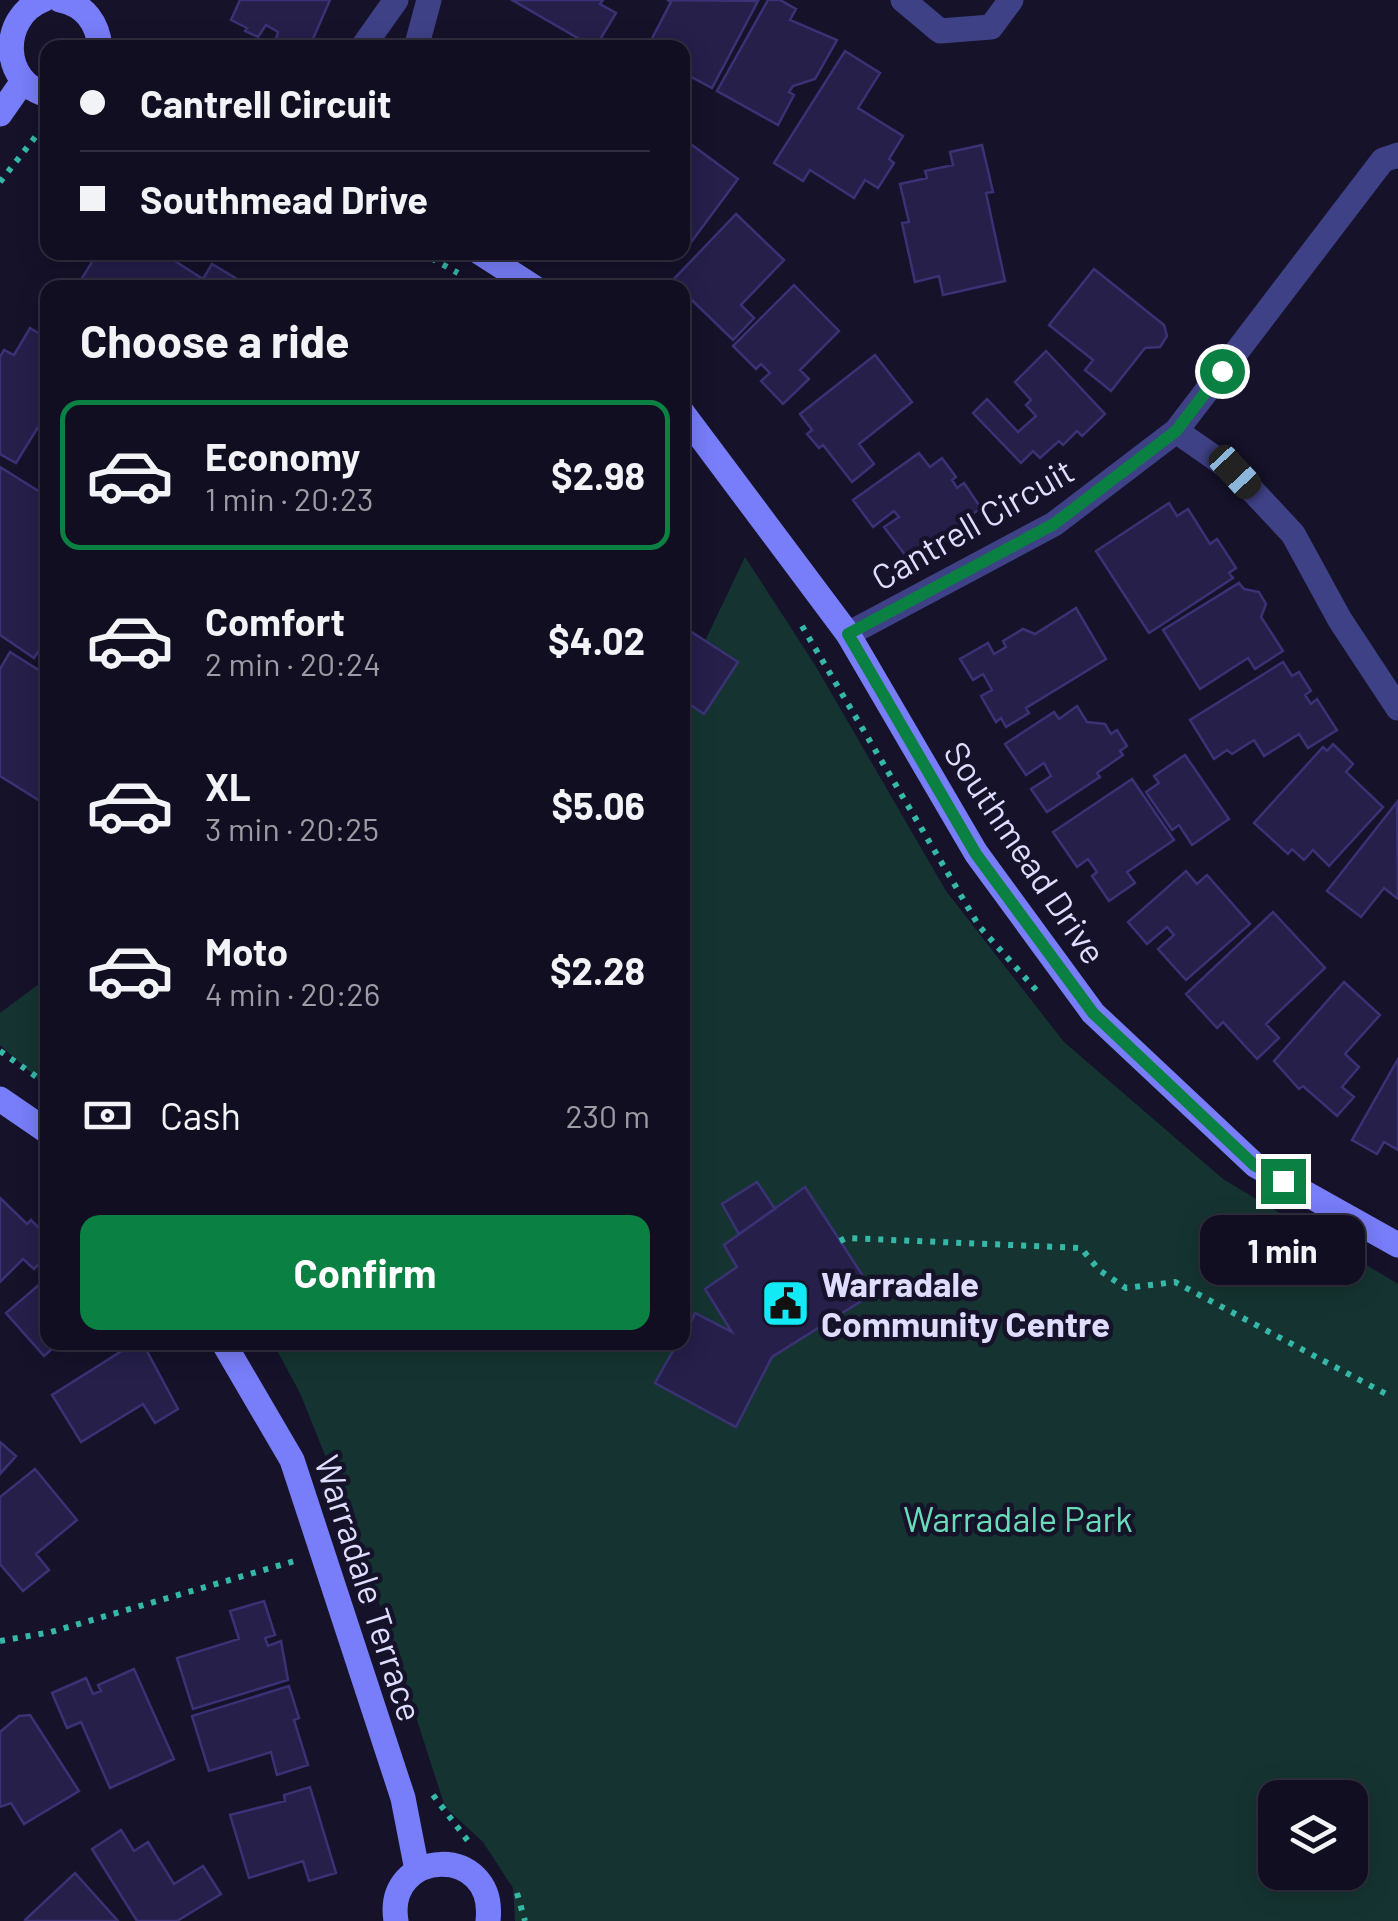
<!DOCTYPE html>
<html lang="en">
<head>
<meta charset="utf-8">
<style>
	body { margin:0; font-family:Barlow,sans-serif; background:#1e1c2d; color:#f1f3f6; height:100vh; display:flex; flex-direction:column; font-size:38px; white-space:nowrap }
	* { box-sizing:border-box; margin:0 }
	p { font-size:32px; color:#9c9ca5 }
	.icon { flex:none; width:55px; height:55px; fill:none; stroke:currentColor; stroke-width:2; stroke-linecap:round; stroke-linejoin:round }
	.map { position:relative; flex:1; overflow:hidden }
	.panel { position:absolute; left:40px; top:280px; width:650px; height:1070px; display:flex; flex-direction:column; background:#100e20; border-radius:20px; box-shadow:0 5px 25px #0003,0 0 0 2px #302e3e }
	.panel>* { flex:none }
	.guide { position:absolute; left:40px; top:40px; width:650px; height:220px; border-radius:20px; box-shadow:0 5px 25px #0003,0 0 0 2px #302e3e; display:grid; align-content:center; height:220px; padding:0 40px; background:#100e20 }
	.controls { position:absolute; left:1258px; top:1780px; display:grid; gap:20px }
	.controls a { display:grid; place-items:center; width:110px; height:110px; border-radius:20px; background:#100e20; box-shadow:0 5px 25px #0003,0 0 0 2px #302e3e; font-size:50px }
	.end { position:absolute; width:45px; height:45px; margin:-22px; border:12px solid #0b8043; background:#fff; box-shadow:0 0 0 5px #fff }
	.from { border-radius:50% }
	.bubble { position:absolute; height:70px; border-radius:20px; background:#100e20; box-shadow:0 5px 25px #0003,0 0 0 2px #302e3e; font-size:32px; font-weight:700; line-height:70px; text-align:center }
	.car { position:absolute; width:30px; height:60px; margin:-30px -15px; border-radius:12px; box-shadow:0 0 8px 2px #0007; background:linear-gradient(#222 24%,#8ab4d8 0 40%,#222 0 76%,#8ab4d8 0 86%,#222 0) }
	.guide b { display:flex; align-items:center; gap:35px; height:95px; font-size:38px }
	.guide b+b { border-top:2px solid #302e3e }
	.guide i { width:25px; height:25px; background:#f1f3f6 }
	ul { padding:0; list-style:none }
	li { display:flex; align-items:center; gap:30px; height:150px; margin:0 20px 15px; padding:0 20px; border:5px solid transparent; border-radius:20px }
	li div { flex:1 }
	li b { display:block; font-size:38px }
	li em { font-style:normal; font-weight:700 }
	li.selected { border-color:#0b8043 }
	li>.icon { width:90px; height:90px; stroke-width:1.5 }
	h2 { padding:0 40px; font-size:45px; line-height:120px }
	.pay { display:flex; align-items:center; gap:25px; height:110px; padding:0 40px; font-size:38px }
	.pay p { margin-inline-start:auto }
	.cta { display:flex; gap:20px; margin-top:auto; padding:20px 40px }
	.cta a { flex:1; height:115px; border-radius:20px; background:#0b8043; color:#fff; font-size:40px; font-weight:700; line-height:115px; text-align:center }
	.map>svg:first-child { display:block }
</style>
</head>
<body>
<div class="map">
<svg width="1398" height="1921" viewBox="0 0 1398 1921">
	<rect width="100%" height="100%" fill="#15122a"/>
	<path fill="#153431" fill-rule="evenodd" d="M745,557L815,665L946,891L1064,1042L1223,1179L1398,1284V1921H515L513,1888L483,1842L445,1807L358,1537L300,1393L273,1343L682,1342L683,650L705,641ZM1275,1798H1350V1872H1275Z
		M47,978V1087L0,1045V1013Z"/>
	<path fill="#251f4a" stroke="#3b3275" stroke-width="2.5" d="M240,0H330L309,48H273L278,32L266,25L258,37L245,31L247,28L231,20Z
		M512,0H603L600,4L616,13L595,48Z
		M667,0L758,1L712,88L682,72V48H647L671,2Z
		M768,0H780L796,9L790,20L837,40L815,79L793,86L789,92L794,95L778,125L717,91Z
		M845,51L880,73L858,108L903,136L889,159L894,163L878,188L865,180L854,198L810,170L803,181L774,163Z
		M684,139L738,179L689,245L682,240Z
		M982,145L993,192L986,193L1005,281L943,295L939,276L915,282L902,223L909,222L900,184L927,178L925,171L953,165L950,152Z
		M736,214L784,260L741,305L754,318L733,340L672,281Z
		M98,252H170L167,256L203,279L212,264L252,288H76Z
		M1094,269L1164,325L1167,336L1160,347L1145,348L1111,391L1085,370L1093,360L1049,325Z
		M794,285L839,331L800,370L809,379L783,404L761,381L770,373L761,364L756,369L733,346Z
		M30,328L48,339V411L16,463L0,454V357L4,350L14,355Z
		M1046,351L1105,414L1082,436L1077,431L1063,445L1059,441L1040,458L1033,451L1021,463L973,413L987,399L1018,432L1036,416L1026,405L1031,400L1015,382Z
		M875,355L912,402L859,444L874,464L852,482L823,445L819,448L807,434L812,430L800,414Z
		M919,453L930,467L942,458L956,477L952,480L957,488L964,483L981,508L909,560L884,527L899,517L894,511L873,527L853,500Z
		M0,467L48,497V637L34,658L0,635Z
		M1169,503L1177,516L1188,509L1210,544L1217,539L1236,568L1229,573L1233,578L1149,633L1096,551Z
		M1239,583L1244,589L1259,592L1266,604L1261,617L1283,651L1255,669L1248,658L1200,689L1163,630Z
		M1076,608L1106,659L1026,708L1029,713L1006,727L1001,718L996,722L981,696L992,690L983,674L973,680L960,659L988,643L994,654L1006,647L1003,641L1023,629L1035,634Z
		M687,629L738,662L704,714L682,699V635Z
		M10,652L48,676V806L0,776V669Z
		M1283,662L1292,676L1299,672L1311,691L1305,695L1311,704L1317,699L1337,730L1308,748L1299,734L1264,756L1254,740L1232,754L1227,750L1214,759L1190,720Z
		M1077,706L1087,722L1105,724L1111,734L1117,730L1127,746L1120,751L1123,755L1097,773L1100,777L1047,812L1031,789L1051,776L1044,763L1026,775L1005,744L1054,712L1059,719Z
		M1333,744L1353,764L1346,772L1383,807L1329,866L1313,850L1304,860L1292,849L1288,854L1254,823L1323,747L1327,751Z
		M1185,755L1229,819L1192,845L1179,825L1172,830L1146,792L1159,783L1154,776Z
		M1132,779L1174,840L1127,872L1135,883L1109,901L1092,876L1097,872L1088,859L1077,867L1053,832Z
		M1397,802L1398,899L1384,888L1361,917L1327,891Z
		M1186,871L1197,884L1207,875L1250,924L1186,980L1158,949L1174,935L1167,927L1147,944L1128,922Z
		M1273,912L1325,968L1266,1024L1279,1038L1257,1059L1223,1022L1217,1028L1186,994Z
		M1344,982L1380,1015L1345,1054L1359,1067L1342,1087L1354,1097L1337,1116L1303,1086L1299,1089L1274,1061Z
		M1398,1059V1150L1384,1142L1377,1154L1352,1140Z
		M757,1182L775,1209L739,1234L722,1204Z
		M805,1187L874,1293L772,1357L736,1427L655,1383L678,1342H682L695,1313L732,1332L705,1289L737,1267L724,1245Z
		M0,1198L27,1224L31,1220L48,1237V1255L34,1269L23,1259L0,1282Z
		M48,1277V1342H60L44,1356L6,1313Z
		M136,1342H142L178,1409L155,1423L143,1404L81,1442L52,1395Z
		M0,1442L16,1456L0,1474Z
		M35,1469L77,1520L36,1554L49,1570L23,1591L0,1564V1497Z
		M264,1601L275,1635L265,1638L268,1646L281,1641L288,1680L193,1709L177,1658L239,1639L230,1611Z
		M134,1669L174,1759L110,1788L81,1722L67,1728L52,1693L86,1678L93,1694L101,1691L98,1685Z
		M289,1686L299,1718L294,1720L308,1765L277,1775L271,1752L209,1771L192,1716Z
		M30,1715L79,1791L24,1824L11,1803L0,1807V1732L19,1716Z
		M310,1787L336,1873L309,1881L303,1861L249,1878L230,1815L285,1801L284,1795Z
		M121,1830L134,1851L148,1842L174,1884L203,1866L221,1894L177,1921H137L92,1849Z
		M75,1873L118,1921H26L25,1920Z"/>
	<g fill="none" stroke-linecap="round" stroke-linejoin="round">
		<path stroke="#36b8a9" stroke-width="6" stroke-dasharray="5 8" stroke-linecap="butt" d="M0,182L47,122
			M420,252L458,273
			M802,626L979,926L1038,992
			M0,1051L48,1085
			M840,1241L846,1238L1081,1248L1099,1270L1126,1288L1175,1282L1388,1395
			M0,1641L51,1632L298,1560
			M433,1795L468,1841
			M517,1893L525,1921"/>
		<path stroke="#3f4187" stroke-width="25" d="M903,0L940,31L991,27L1011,0
			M362,48L396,0
			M416,48L429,0
			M1176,431L1235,472L1293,534L1340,620L1398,708
			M848,634L1054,524L1176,431L1383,160L1398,155"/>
		<path stroke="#787df9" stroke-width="25" d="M43,0C0,17 0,83 48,95
			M60,0C85,5 98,23 100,48
			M0,114L21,84
			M479,252L535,288
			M682,412L848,634L976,853L1093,1013L1255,1165L1398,1245
			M0,1099L48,1132
			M223,1342L292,1460L403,1798L417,1870
			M396,1921C384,1848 497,1843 488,1921"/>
	</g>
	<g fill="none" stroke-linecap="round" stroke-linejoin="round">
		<path stroke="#0b8043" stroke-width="12" d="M1222,371L1176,431L1054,524L848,634L976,854L1093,1013L1254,1165L1283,1181"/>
	</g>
	<defs>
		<symbol id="civic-square" viewBox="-11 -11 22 22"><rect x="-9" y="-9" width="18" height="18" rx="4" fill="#12ebf5" stroke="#15122a"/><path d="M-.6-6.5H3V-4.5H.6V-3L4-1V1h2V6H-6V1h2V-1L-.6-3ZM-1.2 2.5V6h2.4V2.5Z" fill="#111"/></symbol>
	</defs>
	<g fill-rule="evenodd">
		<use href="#civic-square" x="758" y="1276" width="55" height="55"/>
	</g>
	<g text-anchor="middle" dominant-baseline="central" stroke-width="9" stroke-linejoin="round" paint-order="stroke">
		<g font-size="35" fill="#dfddfe" stroke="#15122a">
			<text transform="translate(972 523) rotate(-30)">Cantrell Circuit</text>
			<text transform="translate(1026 852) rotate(56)">Southmead Drive</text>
			<text transform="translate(370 1588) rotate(72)">Warradale Terrace</text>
		</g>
		<g font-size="35" font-weight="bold" fill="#dfddfe" stroke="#15122a" text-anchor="start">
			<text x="821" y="1283">Warradale<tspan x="821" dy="40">Community Centre</tspan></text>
		</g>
		<g font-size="35" fill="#6adcb9" stroke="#15122a">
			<text x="1018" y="1518">Warradale Park</text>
		</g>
	</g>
</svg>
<div class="controls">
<a><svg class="icon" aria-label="layers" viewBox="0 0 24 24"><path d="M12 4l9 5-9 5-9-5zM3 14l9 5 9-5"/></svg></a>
</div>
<i class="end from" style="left:1222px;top:371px"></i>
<i class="end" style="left:1283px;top:1181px"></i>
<div class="bubble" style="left:1200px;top:1215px;width:165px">1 min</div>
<i class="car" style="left:1235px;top:472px;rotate:137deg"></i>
<div class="guide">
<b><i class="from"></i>Cantrell Circuit</b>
<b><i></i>Southmead Drive</b>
</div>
<section class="panel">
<h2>Choose a ride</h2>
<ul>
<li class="selected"><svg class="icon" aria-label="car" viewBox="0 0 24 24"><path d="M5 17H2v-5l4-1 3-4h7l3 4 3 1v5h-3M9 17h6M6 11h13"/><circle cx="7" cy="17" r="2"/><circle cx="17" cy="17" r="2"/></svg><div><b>Economy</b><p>1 min · 20:23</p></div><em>$2.98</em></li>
<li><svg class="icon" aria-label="car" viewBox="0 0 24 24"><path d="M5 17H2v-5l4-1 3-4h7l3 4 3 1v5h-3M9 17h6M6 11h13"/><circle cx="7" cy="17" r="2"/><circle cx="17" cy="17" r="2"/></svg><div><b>Comfort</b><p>2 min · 20:24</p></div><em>$4.02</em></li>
<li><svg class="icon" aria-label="car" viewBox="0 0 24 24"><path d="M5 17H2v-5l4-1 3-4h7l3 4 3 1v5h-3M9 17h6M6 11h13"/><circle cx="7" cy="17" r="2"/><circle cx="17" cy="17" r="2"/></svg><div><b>XL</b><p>3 min · 20:25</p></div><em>$5.06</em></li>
<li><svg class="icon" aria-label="car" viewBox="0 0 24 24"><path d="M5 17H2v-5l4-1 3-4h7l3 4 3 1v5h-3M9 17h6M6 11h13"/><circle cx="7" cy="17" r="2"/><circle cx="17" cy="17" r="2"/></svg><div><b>Moto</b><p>4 min · 20:26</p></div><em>$2.28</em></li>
</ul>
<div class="pay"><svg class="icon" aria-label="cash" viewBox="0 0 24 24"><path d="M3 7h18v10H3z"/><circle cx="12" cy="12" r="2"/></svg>Cash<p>230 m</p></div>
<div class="cta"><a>Confirm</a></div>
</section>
</div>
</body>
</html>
